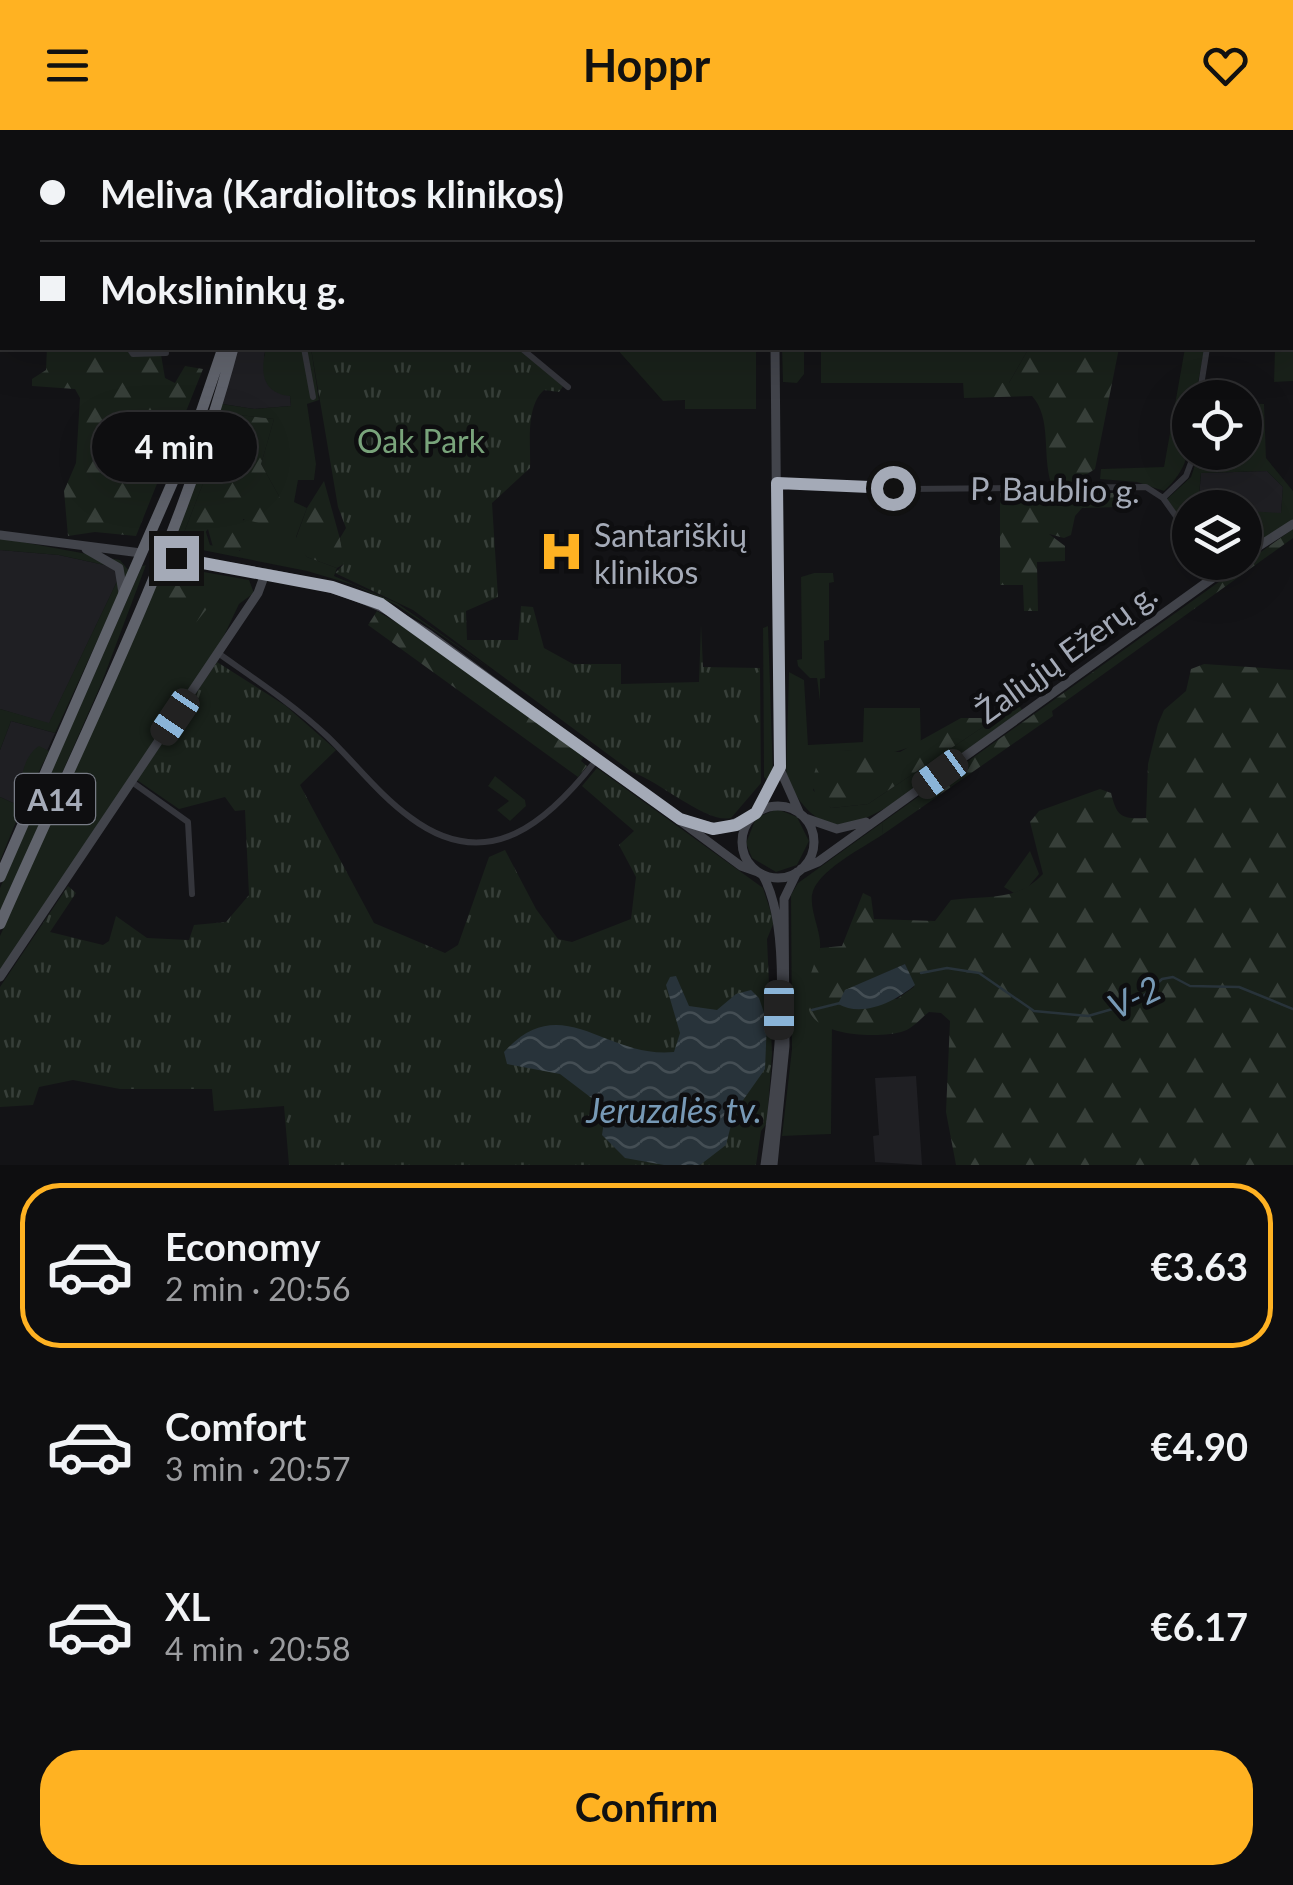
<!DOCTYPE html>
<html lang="en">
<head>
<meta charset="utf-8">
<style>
	body { margin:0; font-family:Lato,sans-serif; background:#171719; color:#f1f3f6; height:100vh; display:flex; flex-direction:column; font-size:38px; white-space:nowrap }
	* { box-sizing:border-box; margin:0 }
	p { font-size:32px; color:#9b9c9f }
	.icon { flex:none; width:55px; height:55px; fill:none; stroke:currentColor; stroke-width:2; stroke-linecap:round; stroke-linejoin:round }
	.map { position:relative; height:1035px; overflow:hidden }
	.sheet { display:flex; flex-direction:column; background:#0e0e10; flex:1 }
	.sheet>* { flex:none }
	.guide { position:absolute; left:0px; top:0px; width:1295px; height:220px; box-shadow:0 10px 40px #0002,0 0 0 2px #2e2e30; display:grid; align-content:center; height:220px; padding:0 40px; background:#0e0e10 }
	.tools { position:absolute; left:1172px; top:250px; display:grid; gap:20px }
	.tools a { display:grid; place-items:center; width:90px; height:90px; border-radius:50%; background:#0e0e10; box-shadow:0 10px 40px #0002,0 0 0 2px #2e2e30; font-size:50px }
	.end { position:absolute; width:45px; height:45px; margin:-22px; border:12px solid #a4aab7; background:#111; box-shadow:0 0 0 5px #111 }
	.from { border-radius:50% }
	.bubble { position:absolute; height:70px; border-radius:35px; background:#0e0e10; box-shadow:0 10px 40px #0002,0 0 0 2px #2e2e30; font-size:32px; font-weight:700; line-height:70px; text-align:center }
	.car { position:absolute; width:30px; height:60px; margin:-30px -15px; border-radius:12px; box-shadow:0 0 8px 2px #0007; background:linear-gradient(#222 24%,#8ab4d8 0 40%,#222 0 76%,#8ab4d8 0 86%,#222 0) }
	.guide b { display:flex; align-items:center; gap:35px; height:95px; font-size:38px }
	.guide b+b { border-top:2px solid #2e2e30 }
	.guide i { width:25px; height:25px; background:#f1f3f6 }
	ul { padding:18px 0 0; list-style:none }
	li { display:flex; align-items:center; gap:30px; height:165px; margin:0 20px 15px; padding:0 20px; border:5px solid transparent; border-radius:40px }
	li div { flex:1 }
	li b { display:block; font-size:38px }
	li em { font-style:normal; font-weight:700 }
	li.selected { border-color:#ffb222 }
	li>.icon { width:90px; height:90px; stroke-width:1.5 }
	.action { display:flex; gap:20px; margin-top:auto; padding:20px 40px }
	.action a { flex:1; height:115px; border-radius:40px; background:#ffb222; color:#111; font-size:40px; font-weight:700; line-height:115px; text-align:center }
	header { display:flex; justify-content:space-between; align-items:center; height:130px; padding:0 40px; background:#ffb222; color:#111; font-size:45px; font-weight:700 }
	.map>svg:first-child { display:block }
</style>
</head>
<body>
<header><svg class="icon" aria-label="menu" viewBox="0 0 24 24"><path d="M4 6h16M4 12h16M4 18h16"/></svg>Hoppr<svg class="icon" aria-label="heart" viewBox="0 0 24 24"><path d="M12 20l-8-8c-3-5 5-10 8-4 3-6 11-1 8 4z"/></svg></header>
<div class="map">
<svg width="1293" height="1035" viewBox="0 0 1293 1035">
	<defs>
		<pattern id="forest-firs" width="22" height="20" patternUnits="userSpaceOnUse" patternTransform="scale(2.5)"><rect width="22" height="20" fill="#19211a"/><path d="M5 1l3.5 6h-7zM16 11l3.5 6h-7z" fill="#373f39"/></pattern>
		<pattern id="park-tufts" width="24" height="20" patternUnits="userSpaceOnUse" patternTransform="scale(2.5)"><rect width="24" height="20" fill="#19211a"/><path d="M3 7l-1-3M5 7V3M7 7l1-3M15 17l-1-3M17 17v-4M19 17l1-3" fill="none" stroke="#373f39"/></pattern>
		<pattern id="water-waves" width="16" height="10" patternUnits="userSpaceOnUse" patternTransform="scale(2.5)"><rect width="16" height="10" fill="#28333a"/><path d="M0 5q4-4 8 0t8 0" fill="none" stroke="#444e54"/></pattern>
	</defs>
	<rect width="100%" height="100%" fill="#131316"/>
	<path fill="#1f1f23" d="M238,218H266L264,226L290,266L291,276L254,279L222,274Z
		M1267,341L1283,357L1281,384L1198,378L1201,343Z
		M0,420L59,425L123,439L49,594L0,579Z
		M11,591L55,603L22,677L0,667V620Z
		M916,946L922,1035L875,1032L873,1006L879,1005L875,948Z"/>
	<path fill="#19211a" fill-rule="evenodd" d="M1293,169V251L1274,252L1275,218H1292Z
		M266,218H311L319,270L307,274L316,334L314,350H298L294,372L307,378L296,407L307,427L337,438L334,446L397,473L494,541L398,476L354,455L307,441L177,415L176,404L222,274L254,279L291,276L290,266C262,263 260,242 266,218ZM230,284L274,289L261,334L280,368L242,391L240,421L210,415L205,399L182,408Z
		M616,218H756V279H685V270L663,271Z
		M782,218H804V244L797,253L783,252Z
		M821,218H1029L1009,253H821Z
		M1185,218H1205L1195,267L1190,268C1190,307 1195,333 1164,361L1137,352L1100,349L1101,339L1164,337Z
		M1245,273L1264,274L1266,328L1293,361V390L1245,422V381L1281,383L1283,357L1267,341L1201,343L1198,377L1190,378V401L1167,369L1191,347L1199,323L1245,322Z
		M0,408L120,430L129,441L55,603L11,591L0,620V579L49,593L123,439L59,425L0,420Z
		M146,435L102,552L0,784V758L142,436Z
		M176,437L249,450L254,463L239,474L222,510L0,841V806L161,445L177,442Z
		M814,443H833L834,452L829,453V510L824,511L825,548L820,549V571L817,548H810L798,536L797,530L802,529L801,447Z
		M768,496L773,644L770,653L764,647L763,498Z
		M789,542L804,550L808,615L863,612L864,578H920L921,614L888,624L841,620L813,660L831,678L868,674L1008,580L1015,570L1023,581C986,607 880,695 840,695C814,695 795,668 786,646Z
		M39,616L49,621L29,662L23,660C18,647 27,623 39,616Z
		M495,646L525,670L526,676L510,691L497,680L509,671L488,656Z
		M0,667L22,677L0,731Z
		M777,679L797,687L809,711L797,735L776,742L752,728L746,713L756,688Z
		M883,692L882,705C863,718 816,741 812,765C810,783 822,802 820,819C817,845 802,860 812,887L832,898L831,1004L782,1006L792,919L791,765L798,753Z"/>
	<path fill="url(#forest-firs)" fill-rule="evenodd" d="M47,218H126L131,226L161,225L165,248L175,253L185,236L203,239L136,406L95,402L68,406L64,361L76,333L80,268L75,259L32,256V249L46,240Z
		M1029,218H1119L1095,339L1075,352L1051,353C1042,324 1052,288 1032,266L964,268L963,251L1009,253Z
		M230,284L274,289L261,334L280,368L270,396L243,389L242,418L238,422L213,417L208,399L196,413L182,408Z
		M324,351L345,427L344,434L337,438L307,427L295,411L307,378Z
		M1000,363H1120L1119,377L1082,378L1075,386L1071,405L1064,408L1049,404L1065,416V431L1037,432L1038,481H1024L1023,455H1000Z
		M1293,399V408L1052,581L1053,586L882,705L883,692Z
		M167,449L212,462L214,470L190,500C171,496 160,479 160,460Z
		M377,481L424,509L584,626L581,631L587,636L578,647L368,495Z
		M1204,534L1293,540V1035H956L946,982L950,891L941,883L929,882C921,888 913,898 904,901C881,909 817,907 809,880C803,859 813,838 820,818L842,816L863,763L871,767L874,789L935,791L951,770C987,765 1017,772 1043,744L1030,692L1039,681L1100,659L1111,663C1117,687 1121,689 1146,688L1148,634L1158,594L1164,580L1186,561L1191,539ZM905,834L914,857L897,869L856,856Z
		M1015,570L1008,580L868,674L831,678L816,667L812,651L820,624L841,620L900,622L961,588H985Z"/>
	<path fill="url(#park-tufts)" d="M311,218H517L564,255L559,262L544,260C525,277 531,315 530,338L492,373L498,467L466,481L467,510H518L521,476L533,477L544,518L573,534H621V554L699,552L701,495L703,537L760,538L761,653L731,688C707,694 659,651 632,642L413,480L335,443L344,434L340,408L346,398L338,377Z
		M217,532L286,576L336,620L300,655L374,793L445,823L458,815L489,727L505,720L536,779L558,809L572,812L631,789L636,747L619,715L634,701L582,656L597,638L763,758L774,792L767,809L772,923L767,993L761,1001L756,1035H289L284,976L214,981L212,959H120L73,950L39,957L33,975L0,977V857L68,756L76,763L50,802L103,815L109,811L116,786L147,808L189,810L194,795L226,792L249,765L245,680L235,681L225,667L179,679L137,650Z
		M1030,721L1039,744L1028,757L1014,763L1004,757Z"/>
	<path fill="url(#water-waves)" d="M905,834L915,855C896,871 863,888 838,874L845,860Z
		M676,846L689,876L717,880L736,864L751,860L759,868L767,891L765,939L734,983L726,1015L700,1035H664L625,1028L602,1005L606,979L560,944L507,934L504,922C562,858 605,929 674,922L680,903L666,855L670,847Z"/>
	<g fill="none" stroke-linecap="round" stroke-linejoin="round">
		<path stroke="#28333a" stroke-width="2.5" d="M921,843L947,838L979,843L1034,881L1088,886L1137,872L1162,849L1173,847L1190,856L1239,857L1293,879
			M812,880L840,873"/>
		<path stroke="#34353b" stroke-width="6" d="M231,0V2
			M774,2L800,0
			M1262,2V0
			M0,44H2
			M129,218L133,224L166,223
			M304,218L313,267
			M521,218L568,257
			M1199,268L1207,218
			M777,353L909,359L1146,357L1163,368L1190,406
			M1163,368L1186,346L1195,322
			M1208,432L1217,445
			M218,523C256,550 294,575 328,607C355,633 380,666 411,688C489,746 549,691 597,629
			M132,652L188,692L192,764"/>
		<path stroke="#42444b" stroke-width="9" d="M773,0V2
			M775,218L779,637L800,684
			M0,405L141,423
			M86,419L119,438L123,463
			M1245,425L1293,394
			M162,426C260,443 346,448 430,505L741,736L758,742
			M742 712a36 36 0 1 1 72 0a36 36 0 1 1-72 0Z
			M757,681L779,637
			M805,688L837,699L866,692
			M685,690L720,699L750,687
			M801,739L818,732L1235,432
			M762,744C798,804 775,964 765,1035
			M0,847L258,463L265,444
			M773,1035L785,916L784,769L797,742"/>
		<path stroke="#60636c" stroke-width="11" d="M255,0L256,2
			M267,0V2
			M0,747L194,303L223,218
			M0,794C83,605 180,418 233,218"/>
	</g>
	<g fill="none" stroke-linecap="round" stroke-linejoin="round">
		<path stroke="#a4aab7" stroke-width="12" d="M176,428L332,457L381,474L680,689L713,699L736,695L756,683L780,637L777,353L893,358"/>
	</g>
	<defs>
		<symbol id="hospital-bare" viewBox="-9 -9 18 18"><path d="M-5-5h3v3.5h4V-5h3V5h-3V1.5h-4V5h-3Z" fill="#ffb222" stroke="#0e0e10" stroke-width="2.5" paint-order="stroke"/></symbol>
	</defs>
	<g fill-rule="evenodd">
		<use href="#hospital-bare" x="530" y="390" width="63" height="63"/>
	</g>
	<g text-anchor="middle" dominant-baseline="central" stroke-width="9" stroke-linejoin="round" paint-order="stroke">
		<rect fill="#0e0e10" stroke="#777b85" stroke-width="2.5" x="15" y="644" width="80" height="50" rx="8"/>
		<g font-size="30" font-weight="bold" fill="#a4aab7">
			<text x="55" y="669">A14</text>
		</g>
		<g font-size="32" fill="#79a47b" stroke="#0e0e10">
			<text x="421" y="310">Oak Park</text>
		</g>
		<g font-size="32" fill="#a4aab7" stroke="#0e0e10">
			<text transform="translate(1055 359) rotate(1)">P. Baublio g.</text>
			<text transform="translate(1066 522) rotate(-36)">Žaliųjų Ežerų g.</text>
		</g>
		<g font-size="32" fill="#a4aab7" stroke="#0e0e10" text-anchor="start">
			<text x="594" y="404">Santariškių<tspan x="594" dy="37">klinikos</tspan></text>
		</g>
		<g font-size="35" font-style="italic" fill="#7799b6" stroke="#0e0e10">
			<text transform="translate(1134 866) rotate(-26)">V-2</text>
			<text x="674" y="979">Jeruzalės tv.</text>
		</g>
	</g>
</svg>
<div class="tools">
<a><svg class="icon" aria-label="locate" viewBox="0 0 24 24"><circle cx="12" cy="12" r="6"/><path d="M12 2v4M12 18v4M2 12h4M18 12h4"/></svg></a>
<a><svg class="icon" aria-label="layers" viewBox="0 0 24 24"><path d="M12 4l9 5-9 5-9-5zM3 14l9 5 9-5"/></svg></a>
</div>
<i class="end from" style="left:893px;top:358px"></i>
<i class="end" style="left:176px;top:428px"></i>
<div class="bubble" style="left:92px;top:282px;width:165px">4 min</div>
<i class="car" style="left:175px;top:587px;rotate:214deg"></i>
<i class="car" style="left:940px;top:644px;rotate:234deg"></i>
<i class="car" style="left:779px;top:880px;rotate:180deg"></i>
<div class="guide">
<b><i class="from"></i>Meliva (Kardiolitos klinikos)</b>
<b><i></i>Mokslininkų g.</b>
</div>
</div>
<section class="sheet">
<ul>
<li class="selected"><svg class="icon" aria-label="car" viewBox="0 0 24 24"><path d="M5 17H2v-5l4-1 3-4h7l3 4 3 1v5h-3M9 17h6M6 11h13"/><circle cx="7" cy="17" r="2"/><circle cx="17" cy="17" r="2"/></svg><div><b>Economy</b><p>2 min · 20:56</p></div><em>€3.63</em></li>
<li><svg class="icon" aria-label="car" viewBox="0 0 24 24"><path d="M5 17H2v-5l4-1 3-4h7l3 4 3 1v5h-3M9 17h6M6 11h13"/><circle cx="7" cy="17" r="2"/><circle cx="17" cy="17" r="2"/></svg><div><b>Comfort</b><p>3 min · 20:57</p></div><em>€4.90</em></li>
<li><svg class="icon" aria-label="car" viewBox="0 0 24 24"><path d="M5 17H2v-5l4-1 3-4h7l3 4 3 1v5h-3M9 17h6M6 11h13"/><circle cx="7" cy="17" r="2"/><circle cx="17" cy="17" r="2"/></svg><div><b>XL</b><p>4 min · 20:58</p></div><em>€6.17</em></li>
</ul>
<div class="action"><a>Confirm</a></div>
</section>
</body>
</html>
